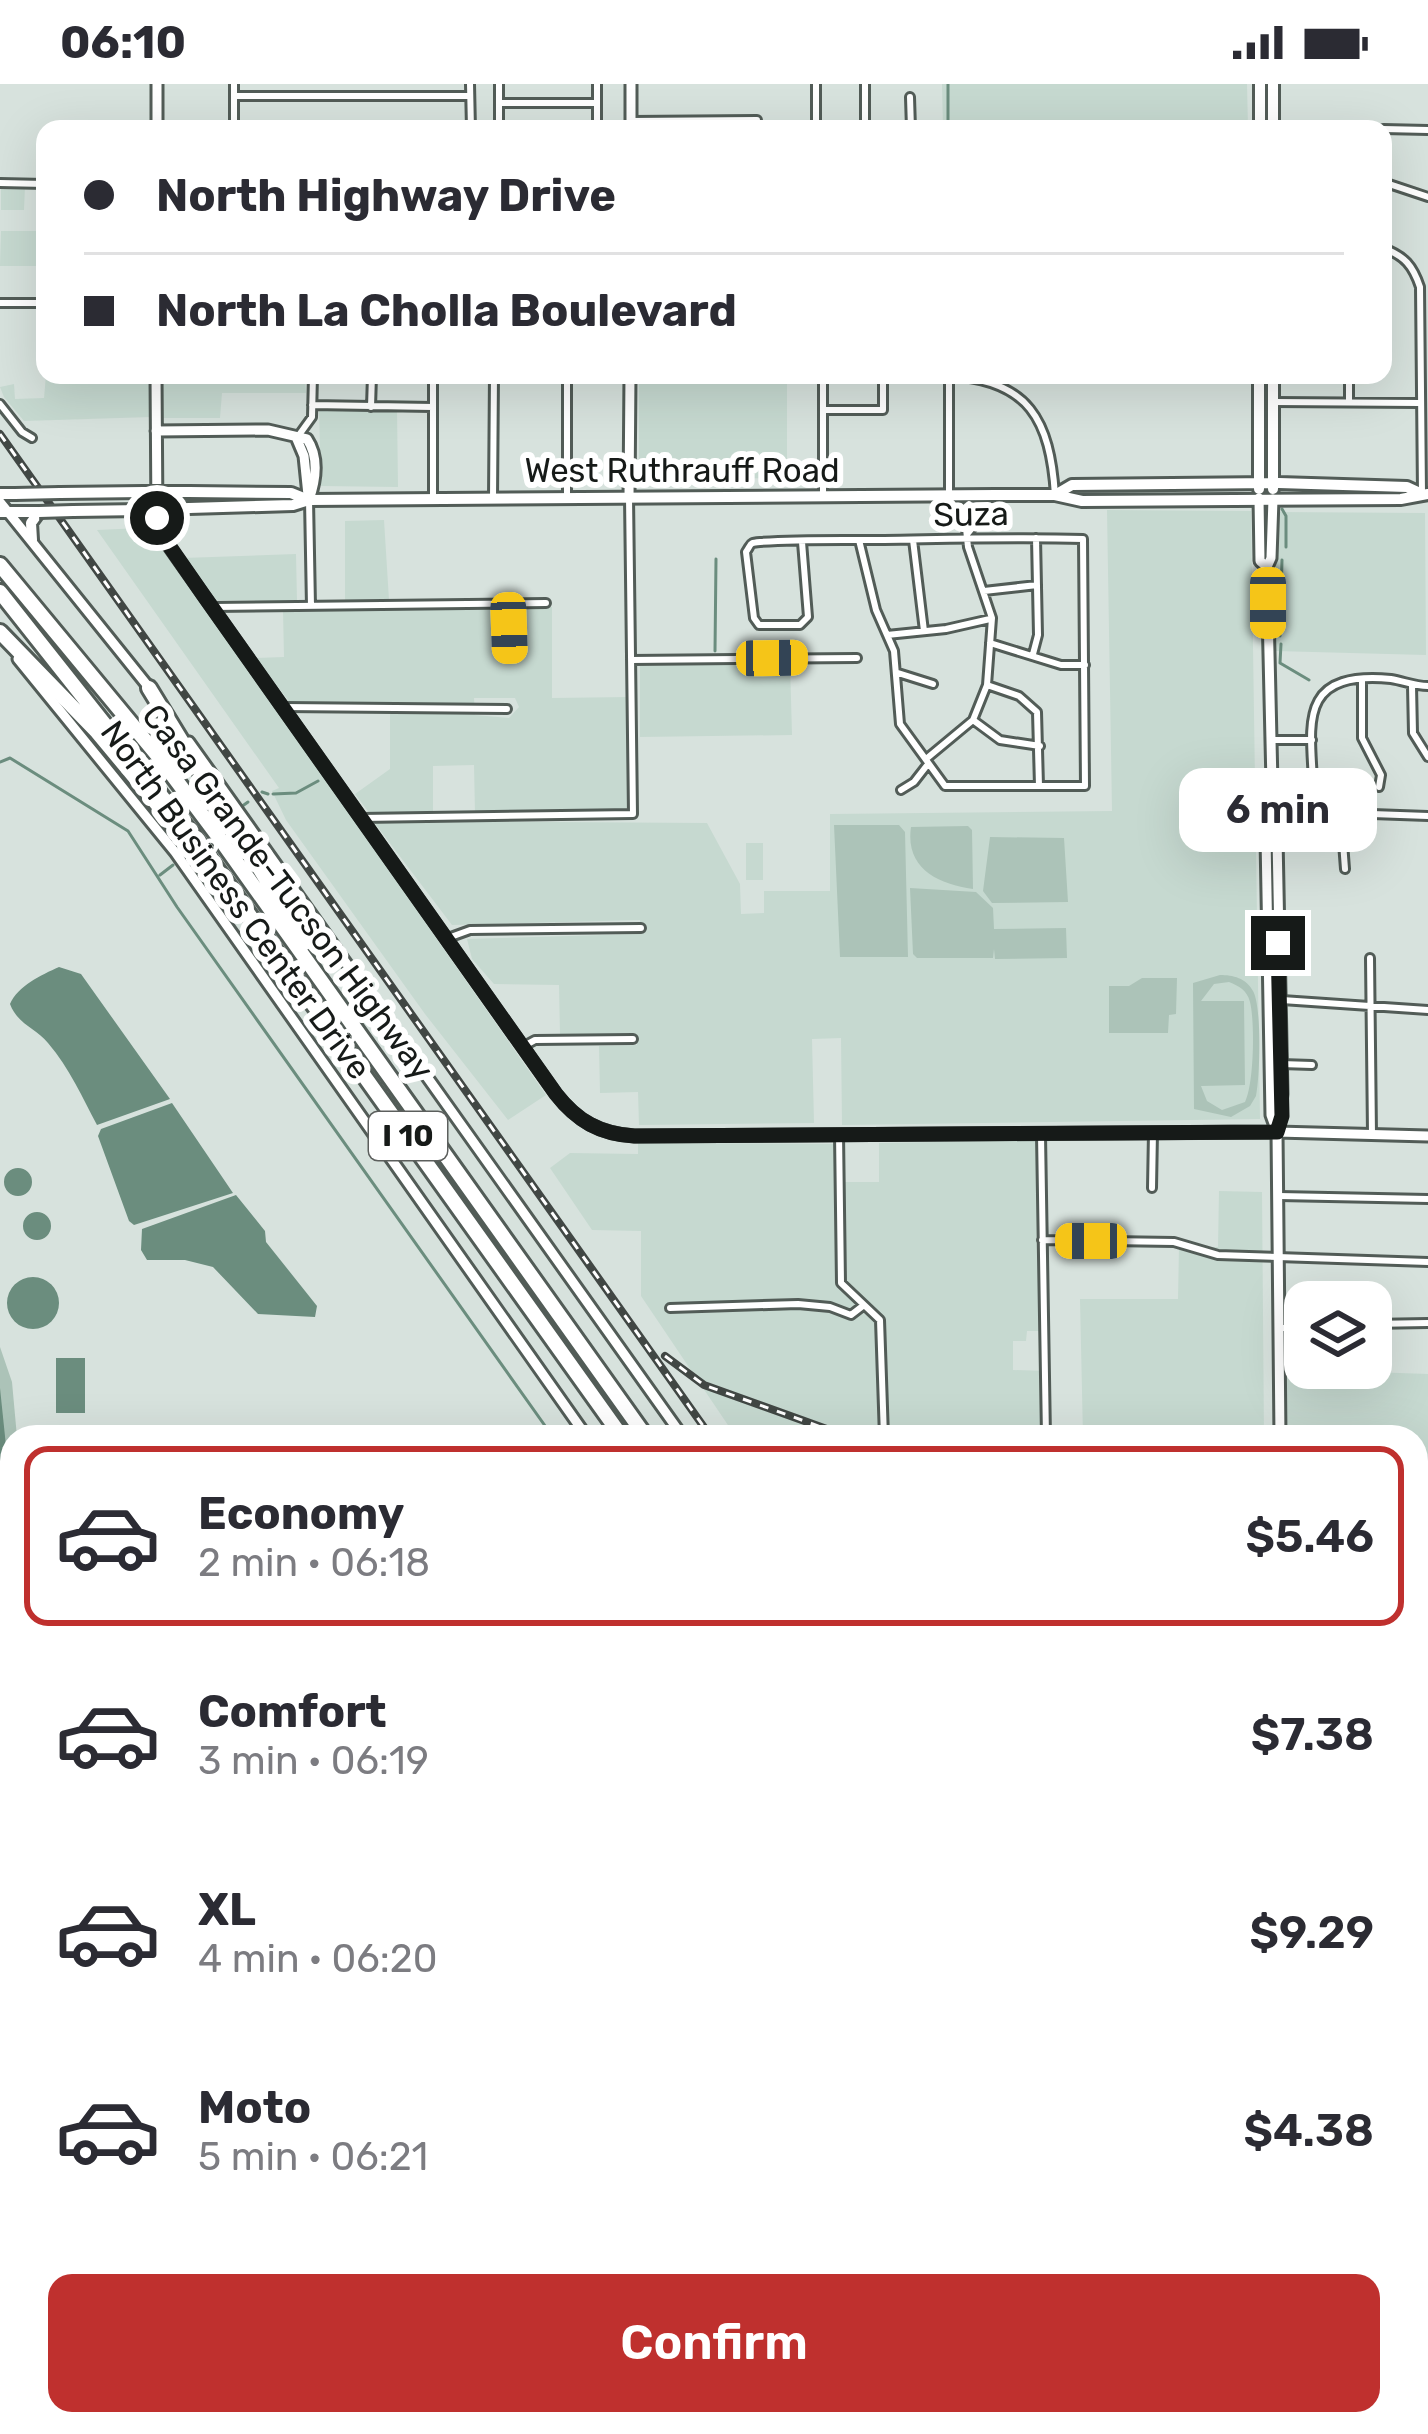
<!DOCTYPE html>
<html lang="en">
<head>
<meta charset="utf-8">
<style>
	body { margin:0; font-family:Rubik,sans-serif; background:#f7f7f7; color:#2b2b33; height:100vh; display:flex; flex-direction:column; font-size:45px; white-space:nowrap }
	* { box-sizing:border-box; margin:0 }
	p { font-size:39px; color:#7c7c81 }
	.icon { flex:none; width:66px; height:66px; fill:none; stroke:currentColor; stroke-width:2; stroke-linecap:round; stroke-linejoin:round }
	.map { position:relative; flex:1; overflow:hidden }
	.drawer { position:absolute; left:0px; top:1341px; width:1428px; height:1011px; display:flex; flex-direction:column; background:#fff; border-radius:36px 36px 0 0; box-shadow:0 12px 48px #0002 }
	.drawer>* { flex:none }
	.guide { position:absolute; left:36px; top:36px; width:1356px; height:264px; border-radius:24px; box-shadow:0 12px 48px #0002; display:grid; align-content:center; height:264px; padding:0 48px; background:#fff }
	.fabs { position:absolute; left:1284px; top:1197px; display:grid; gap:24px }
	.fabs a { display:grid; place-items:center; width:108px; height:108px; border-radius:24px; background:#fff; box-shadow:0 12px 48px #0002; font-size:60px }
	.end { position:absolute; width:54px; height:54px; margin:-27px; border:15px solid #161a18; background:#fff; box-shadow:0 0 0 6px #fff }
	.from { border-radius:50% }
	.bubble { position:absolute; height:84px; border-radius:24px; background:#fff; box-shadow:0 12px 48px #0002; font-size:39px; font-weight:600; line-height:84px; text-align:center }
	.car { position:absolute; width:36px; height:72px; margin:-36px -18px; border-radius:15px; box-shadow:0 0 9px 3px #0007; background:linear-gradient(#f5c518 24%,#345 0 40%,#f5c518 0 76%,#345 0 86%,#f5c518 0) }
	.guide b { display:flex; align-items:center; gap:42px; height:114px; font-size:45px }
	.guide b+b { border-top:3px solid #e1e1e2 }
	.guide i { width:30px; height:30px; background:#2b2b33 }
	ul { padding:21px 0 0; list-style:none }
	li { display:flex; align-items:center; gap:36px; height:180px; margin:0 24px 18px; padding:0 24px; border:6px solid transparent; border-radius:24px }
	li div { flex:1 }
	li b { display:block; font-size:45px }
	li em { font-style:normal; font-weight:600 }
	li.active { border-color:#bf302e }
	li>.icon { width:108px; height:108px; stroke-width:1.5 }
	.action { display:flex; gap:24px; margin-top:auto; padding:24px 48px }
	.action a { flex:1; height:138px; border-radius:24px; background:#bf302e; color:#fff; font-size:48px; font-weight:600; line-height:138px; text-align:center }
	.status { display:flex; justify-content:space-between; align-items:center; height:84px; padding:0 60px; background:#fff; direction:ltr }
	.status svg { height:33px; fill:currentColor }
	.map>svg:first-child { display:block }
</style>
</head>
<body>
<div class="status"><b>06:10</b><svg viewBox="0 0 49 12"><path d="M0 12V9h3v3zM5 12V6h3v6zM10 12V3h3v9zM15 12V0h3v12zM26 1h20v11H26zM47 4h2v5h-2z"/></svg></div>
<div class="map">
<svg width="1428" height="2350" viewBox="0 0 1428 2350">
	<rect width="100%" height="100%" fill="#d7e2dd"/>
	<path fill="#c6d9d0" fill-rule="evenodd" d="M942,0H1247L1248,45H943Z
		M1,103H25L24,126H1Z
		M1,147H45V182H0Z
		M46,291H150L151,333L24,337L4,313L0,303L14,300L15,315L44,314Z
		M163,291H305L306,309H222L220,334H162Z
		M639,291H787V394L639,395Z
		M319,325H397L398,403L321,402Z
		M1107,426L1251,427L1260,1035L842,1041L841,954L812,955L814,1039L639,1041L638,1008L600,1009L599,962L637,961V950H560L559,901L494,900L472,875L467,855L640,850V836L452,841L373,737L707,739L740,800L741,830L764,829V807H830V730L1112,727Z
		M1276,428L1425,429L1426,571L1275,567Z
		M384,436L389,516L345,517V437Z
		M141,444L168,471L546,1011L508,1036L425,930L286,736L272,707L279,704L97,446Z
		M296,470L297,517L213,516L183,474Z
		M503,523L504,567L514,566L513,523H552V614L629,613V726L475,729L474,681L433,682V730H370L355,710L390,685V619L291,620L256,574L284,573L283,526ZM474,614H515L519,623L509,634L475,631Z
		M790,579L792,651L640,653V580Z
		M746,759H763V796H746Z
		M1045,1056L1047,1247H1027L1026,1257H1013V1286L1047,1287L1049,1353H736L641,1212V1147L592,1146L550,1084L570,1069L638,1070V1059L844,1060V1098H879V1059Z
		M1219,1107L1262,1108L1264,1353H1083L1080,1215H1178L1179,1163H1218Z
		M1285,1285L1428,1290V1524H1416V1353H1287Z
		M1416,1539H1428V1786L1416,1776Z
		M1416,1915L1428,1929V2032H1416Z
		M1416,2040H1428V2165H1416Z
		M1416,2169L1428,2170V2323H1416Z"/>
	<path fill="#acc3b8" fill-rule="evenodd" d="M834,741H899L905,748L908,873H840Z
		M968,742L972,746L973,805C937,800 905,784 911,743Z
		M990,753L1064,754L1068,818L992,819L983,807Z
		M910,804L976,808L993,824L994,845L1066,844L1067,874L995,875L994,865L993,874H917L913,870Z
		M1220,891C1233,891 1246,894 1253,907C1262,923 1260,992 1256,1012L1250,1022L1231,1033L1194,1025L1193,899ZM1229,898C1239,902 1247,906 1250,918C1255,938 1254,1000 1245,1018L1222,1026L1207,1017L1201,1002L1245,1001L1244,917H1201L1214,900Z
		M1142,894H1177L1176,930L1169,931L1168,949H1109V902H1129Z
		M0,1263L12,1298L17,1353H12V1764L0,1731Z
		M12,1992V2123L0,2108V2001Z
		M0,2161L12,2177V2328H0Z
		M19,2340H136L144,2350H19Z
		M271,2340H1041L1043,2350H278Z"/>
	<path fill="#6b8d7e" d="M59,883L81,890L170,1015L97,1041C82,1013 70,985 48,959C36,944 18,941 10,920C18,902 41,891 59,883Z
		M172,1019L233,1109L134,1141L129,1137L98,1052L101,1045Z
		M4 1098a14 14 0 1 1 28 0a14 14 0 1 1-28 0Z
		M236,1111L265,1147L266,1158L317,1222L315,1233L258,1230L213,1183L185,1176H147L141,1166L142,1145Z
		M23 1142a14 14 0 1 1 28 0a14 14 0 1 1-28 0Z
		M7 1219a26 26 0 1 1 52 0a26 26 0 1 1-52 0Z
		M56,1274H85V1329H56Z
		M0,1304L12,1420V1753L0,1715Z
		M0,1786L12,1819V1900L0,1902Z
		M0,1914L12,1916V1976L0,1985Z
		M952,2340H1020L1022,2350H955Z"/>
	<g fill="none" stroke-linecap="round" stroke-linejoin="round">
		<path stroke="#6b8d7e" stroke-width="3" d="M948,0V41
			M1282,425L1286,432V463
			M1280,552L1282,476
			M1281,560L1280,579L1309,596
			M715,567L716,475
			M0,678L10,674L128,747L177,823L553,1353
			M262,708L268,710
			M273,710L296,709L318,697
			M241,723L248,718
			M160,791L173,781
			M1416,1655L1425,1656
			M1416,1793L1428,1801
			M0,2112L12,2126
			M12,2180L6,2222L12,2239
			M0,2328L12,2323
			M633,2340V2350
			M112,2350L121,2342"/>
		<defs>
			<path id="street" d="M234,0V45
				M470,0L471,45
				M816,0V45
				M865,0V45
				M234,12H470
				M910,13L911,45
				M499,19H597
				M631,37L757,36
				M1273,42L1376,45
				M499,45V0
				M597,45V0
				M1383,45L1428,46
				M1383,98L1428,113
				M0,99L45,100
				M1383,164C1405,172 1413,182 1420,203L1422,410
				M0,219H45
				M433,291V415
				M823,291V412
				M949,291V412
				M949,292C1029,296 1050,336 1055,411
				M1274,318L1420,319
				M1349,318V291
				M0,320L22,348L32,354
				M312,321L433,323
				M371,323L372,291
				M823,326H883V291
				M299,351L312,333L313,291
				M493,414L494,291
				M567,414V291
				M309,416L311,522
				M968,449L973,443L969,420
				M913,456L924,547
				M802,458L808,533L800,541H759L754,534L746,468C752,459 749,459 760,458C801,455 843,456 884,456C950,455 1016,453 1083,455L1085,702H945L900,640L894,567L876,526L859,456
				M984,507L1037,501
				M508,519L510,570
				M213,523L546,519
				M887,551L946,545L990,535
				M990,559L1061,581H1085
				M1033,570L1038,551L1036,454
				M631,576L857,574
				M898,589L933,600
				M1362,595V654L1381,691L1379,703
				M987,601L1019,612L1037,628L1039,702
				M1412,602L1413,649L1428,673
				M283,623L507,625
				M973,636L1000,656L1040,662
				M1272,656H1312
				M926,675L973,636L987,601L992,534L968,463L964,426L969,421
				M901,706L914,698L928,680
				M1314,716C1312,645 1292,586 1391,595C1404,597 1414,602 1428,602
				M1272,728L1358,731
				M1372,730L1428,732
				M1341,732L1345,785
				M361,734L633,730L629,413
				M448,854L470,846L641,844
				M1370,874L1372,1050
				M1282,916L1428,926
				M524,962L535,956L633,955
				M1281,980L1312,981
				M839,1050L841,1199L880,1236L884,1353
				M1041,1051L1046,1353
				M1152,1104L1153,1048
				M1279,1112L1428,1115
				M1042,1156L1174,1158L1218,1171L1428,1178
				M670,1224L798,1220L830,1223L851,1231L864,1221
				M1371,1240L1428,1239
				M1279,1244H1305
				M1416,1649H1428
				M1416,1765H1428
				M1416,1853L1428,1845
				M1416,2035L1428,2036
				M1416,2168H1428
				M222,2340L229,2350
				M1054,2340L1056,2350"/>
			<path id="secondary" d="M157,45V0
				M631,45V0
				M156,291L157,434L168,461L556,1010C577,1037 600,1050 635,1052L1277,1048L1428,1052
				M156,347L268,346L307,355C319,373 316,396 309,416
				M296,353L304,372L308,411
				M629,413L630,291
				M1259,414L1260,477L1267,483
				M1273,415L1271,474L1267,483L1273,743L1277,753L1282,1010L1277,1048L1280,1353
				M0,418L151,606
				M18,575L175,768L587,1353
				M189,658L683,1353
				M1272,744L1266,754L1271,1031L1277,1048
				M1416,1528L1428,1529
				M1416,1904L1428,1917
				M0,2145L12,2161
				M148,2340L156,2350
				M1288,2340L1295,2350
				M1383,2340L1390,2350"/>
			<path id="primary" d="M1260,0V45
				M1273,45V0
				M1259,291V405
				M1273,291V405
				M189,408L291,409L306,415
				M60,409L144,408
				M0,410H15
				M1055,411L1072,401L1279,399L1407,403L1420,409
				M189,424L293,421L309,416L995,411H1055L1082,417L1401,415L1428,410
				M73,427L143,426
				M0,428H39
				M32,456L31,439L39,428"/>
			<path id="highway" d="M0,481L158,672L218,752L646,1353
				M0,508L193,752L622,1353
				M0,548L97,648L176,743
				M149,604L305,859
				M1323,2340L1330,2350
				M1345,2340L1352,2350"/>
		</defs>
		<use href="#street" stroke="#525c57" stroke-width="12"/>
		<use href="#secondary" stroke="#525c57" stroke-width="15"/>
		<use href="#primary" stroke="#525c57" stroke-width="16"/>
		<use href="#highway" stroke="#525c57" stroke-width="20"/>
		<use href="#street" stroke="#fff" stroke-width="6"/>
		<use href="#secondary" stroke="#fff" stroke-width="9"/>
		<use href="#primary" stroke="#fff" stroke-width="10"/>
		<use href="#highway" stroke="#fff" stroke-width="14"/>
		<defs>
			<path id="rail" d="M0,350L711,1353
				M665,1272L704,1301L849,1353
				M1414,2340L1421,2350"/>
		</defs>
		<use href="#rail" stroke="#414744" stroke-width="8"/>
		<use href="#rail" stroke="#fff" stroke-width="3" stroke-dasharray="9" stroke-linecap="butt"/>
		<defs>
			<path id="primary-bridge" d="M144,408H189
				M15,410L60,409
				M143,426L189,424
				M39,428L73,427"/>
		</defs>
		<use href="#primary-bridge" stroke="#525c57" stroke-width="16" stroke-linecap="butt"/>
		<use href="#primary-bridge" stroke="#fff" stroke-width="10"/>
	</g>
	<g fill="none" stroke-linecap="round" stroke-linejoin="round">
		<path stroke="#161a18" stroke-width="15" d="M157,434L168,460L204,512L556,1010C577,1037 600,1050 634,1052L1277,1048L1282,1032L1278,859"/>
	</g>
	<g text-anchor="middle" dominant-baseline="central" stroke-width="12" stroke-linejoin="round" paint-order="stroke">
		<rect fill="#fff" stroke="#5c5f5d" stroke-width="3" x="369" y="1028" width="78" height="48" rx="9"/>
		<g font-size="30" font-weight="bold" fill="#161a18">
			<text x="408" y="1052">I 10</text>
		</g>
		<g font-size="33" fill="#161a18" stroke="#fff">
			<text x="682" y="386">West Ruthrauff Road</text>
			<text transform="translate(971 430) rotate(-1)">Suza</text>
			<text transform="translate(288 808) rotate(53)">Casa Grande-Tucson Highway</text>
			<text transform="translate(236 816) rotate(54)">North Business Center Drive</text>
		</g>
	</g>
</svg>
<div class="fabs">
<a><svg class="icon" aria-label="layers" viewBox="0 0 24 24"><path d="M12 4l9 5-9 5-9-5zM3 14l9 5 9-5"/></svg></a>
</div>
<i class="end from" style="left:157px;top:434px"></i>
<i class="end" style="left:1278px;top:859px"></i>
<div class="bubble" style="left:1179px;top:684px;width:198px">6 min</div>
<i class="car" style="left:1268px;top:519px;rotate:180deg"></i>
<i class="car" style="left:509px;top:544px;rotate:178deg"></i>
<i class="car" style="left:772px;top:574px;rotate:89deg"></i>
<i class="car" style="left:1091px;top:1157px;rotate:270deg"></i>
<div class="guide">
<b><i class="from"></i>North Highway Drive</b>
<b><i></i>North La Cholla Boulevard</b>
</div>
<section class="drawer">
<ul>
<li class="active"><svg class="icon" aria-label="car" viewBox="0 0 24 24"><path d="M5 17H2v-5l4-1 3-4h7l3 4 3 1v5h-3M9 17h6M6 11h13"/><circle cx="7" cy="17" r="2"/><circle cx="17" cy="17" r="2"/></svg><div><b>Economy</b><p>2 min · 06:18</p></div><em>$5.46</em></li>
<li><svg class="icon" aria-label="car" viewBox="0 0 24 24"><path d="M5 17H2v-5l4-1 3-4h7l3 4 3 1v5h-3M9 17h6M6 11h13"/><circle cx="7" cy="17" r="2"/><circle cx="17" cy="17" r="2"/></svg><div><b>Comfort</b><p>3 min · 06:19</p></div><em>$7.38</em></li>
<li><svg class="icon" aria-label="car" viewBox="0 0 24 24"><path d="M5 17H2v-5l4-1 3-4h7l3 4 3 1v5h-3M9 17h6M6 11h13"/><circle cx="7" cy="17" r="2"/><circle cx="17" cy="17" r="2"/></svg><div><b>XL</b><p>4 min · 06:20</p></div><em>$9.29</em></li>
<li><svg class="icon" aria-label="car" viewBox="0 0 24 24"><path d="M5 17H2v-5l4-1 3-4h7l3 4 3 1v5h-3M9 17h6M6 11h13"/><circle cx="7" cy="17" r="2"/><circle cx="17" cy="17" r="2"/></svg><div><b>Moto</b><p>5 min · 06:21</p></div><em>$4.38</em></li>
</ul>
<div class="action"><a>Confirm</a></div>
</section>
</div>
</body>
</html>
